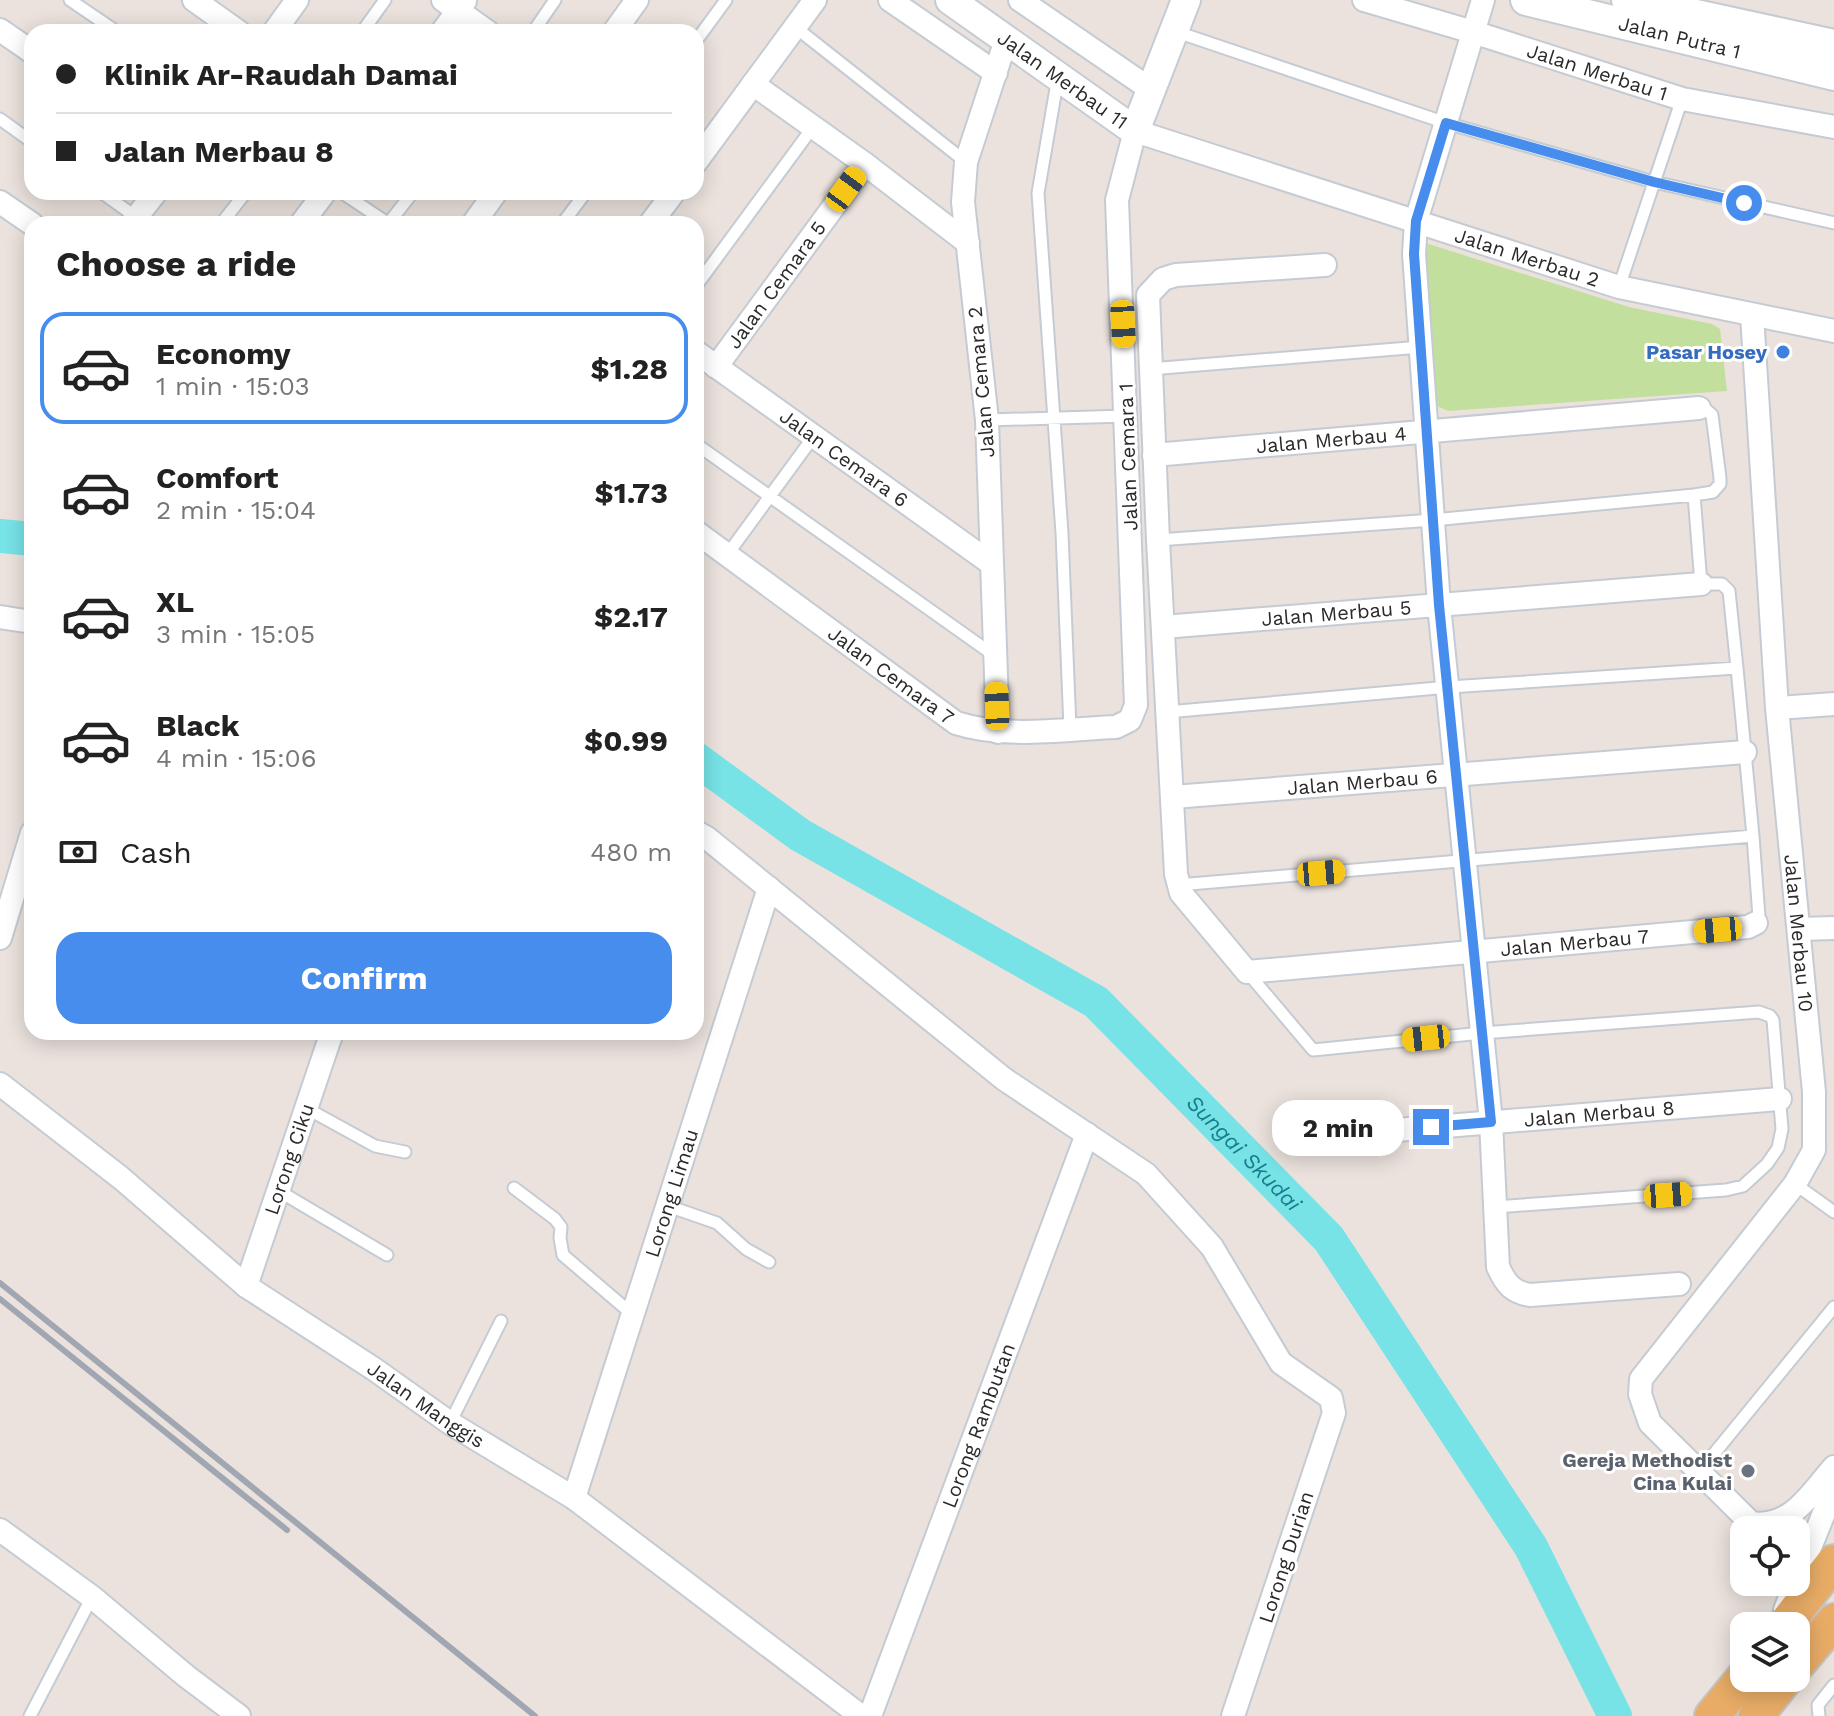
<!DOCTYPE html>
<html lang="en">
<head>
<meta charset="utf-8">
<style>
	body { margin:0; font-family:"Work Sans",sans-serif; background:#f2f2f2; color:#222; height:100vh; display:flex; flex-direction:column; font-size:30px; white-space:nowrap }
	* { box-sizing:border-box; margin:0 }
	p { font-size:26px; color:#767676 }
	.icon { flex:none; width:44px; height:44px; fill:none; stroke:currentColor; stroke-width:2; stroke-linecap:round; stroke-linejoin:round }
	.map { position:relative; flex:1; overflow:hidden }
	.details { position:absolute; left:24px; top:216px; width:680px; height:824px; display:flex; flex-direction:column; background:#fff; border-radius:24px; box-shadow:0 4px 20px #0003 }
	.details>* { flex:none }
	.hud { position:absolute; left:24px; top:24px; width:680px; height:176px; border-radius:24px; box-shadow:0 4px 20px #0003; display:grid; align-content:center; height:176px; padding:0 32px; background:#fff }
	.buttons { position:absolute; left:1730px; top:1516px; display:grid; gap:16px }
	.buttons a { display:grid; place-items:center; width:80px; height:80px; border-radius:16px; background:#fff; box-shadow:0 4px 20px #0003; font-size:40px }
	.end { position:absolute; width:36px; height:36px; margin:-18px; border:10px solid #478dee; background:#fff; box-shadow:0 0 0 4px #fff }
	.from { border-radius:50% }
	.bubble { position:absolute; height:56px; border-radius:24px; background:#fff; box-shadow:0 4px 20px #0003; font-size:26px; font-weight:700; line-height:56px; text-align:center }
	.car { position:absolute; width:24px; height:48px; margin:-24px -12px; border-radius:10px; box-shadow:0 0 6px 2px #0007; background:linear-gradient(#f5c518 24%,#345 0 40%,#f5c518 0 76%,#345 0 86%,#f5c518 0) }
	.hud b { display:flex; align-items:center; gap:28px; height:76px; font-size:30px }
	.hud b+b { border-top:2px solid #e0e0e0 }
	.hud i { width:20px; height:20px; background:#222 }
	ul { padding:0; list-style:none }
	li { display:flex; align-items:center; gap:24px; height:112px; margin:0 16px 12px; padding:0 16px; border:4px solid transparent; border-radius:24px }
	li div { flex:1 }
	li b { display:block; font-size:30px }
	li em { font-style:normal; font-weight:700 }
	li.active { border-color:#478dee }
	li>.icon { width:72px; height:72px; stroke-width:1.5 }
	h2 { padding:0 32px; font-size:36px; line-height:96px }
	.pay { display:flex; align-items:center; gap:20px; height:88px; padding:0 32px; font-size:30px }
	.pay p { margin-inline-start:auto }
	.cta { display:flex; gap:16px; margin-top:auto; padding:16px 32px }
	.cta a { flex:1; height:92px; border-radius:24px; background:#478dee; color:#fff; font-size:32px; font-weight:700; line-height:92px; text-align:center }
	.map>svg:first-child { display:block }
</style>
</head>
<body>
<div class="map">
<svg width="1834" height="1716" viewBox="0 0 1834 1716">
	<rect width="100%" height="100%" fill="#ebe2dd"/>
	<path fill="#c2df9d" d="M1422,242L1629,307L1712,324L1720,329L1727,391L1448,411L1437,406L1432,397Z"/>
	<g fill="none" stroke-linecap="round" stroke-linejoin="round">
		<g stroke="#77e3e7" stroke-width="34">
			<path d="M0,536L32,539"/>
			<path id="s1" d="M696,759L800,835L1096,1002L1329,1239L1531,1547L1615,1716"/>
		</g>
		<defs>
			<path id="service" d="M70,0L117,32
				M795,27L966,162
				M1174,31L1446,123L1654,182L1834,223
				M362,32L385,0
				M533,32L555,0
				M696,41L726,0
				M1058,77L1038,193L1062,533L1070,728
				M0,119L32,142
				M101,192L136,217
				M341,192L389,224
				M221,224L246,192
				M388,224L413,192
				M562,224L586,192
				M696,286L813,127
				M1619,287L1682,99
				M1150,369L1421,347
				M987,420L1126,416
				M696,444L995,656
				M1694,495L1713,492L1720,484V478L1712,415L1704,408H1699
				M1158,540L1433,520L1694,495L1701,584H1722L1729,591L1737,668
				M727,555L814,436
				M1167,712L1449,687L1737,668L1753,836
				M1178,885L1753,836L1759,917L1756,923
				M1248,973L1313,1050L1482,1033L1759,1012L1770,1016L1773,1020L1782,1129L1778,1148L1767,1164L1743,1186L1726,1190L1495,1207
				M306,1108L375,1146L405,1152
				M1795,1184L1834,1212
				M514,1188L555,1219L561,1227L560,1238L563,1255L632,1314
				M279,1191L387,1255
				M668,1206L717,1223L746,1249L769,1262
				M450,1423L501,1321
				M1699,1472L1834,1307
				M30,1716L92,1597
				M1819,1716L1818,1705L1834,1685"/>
			<g id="minor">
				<path d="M194,0L239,32"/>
				<path d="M443,0L488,32"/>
				<path d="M890,0L996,73"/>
				<path d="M1020,0L1150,89"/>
				<path id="s2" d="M1364,0L1473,32L1682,99L1834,127"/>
				<path d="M1483,0L1416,221L1414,254L1439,605L1491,1122L1498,1267C1506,1284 1512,1292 1530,1295L1679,1284"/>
				<path d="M0,30L32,52"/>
				<path d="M274,32L297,0"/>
				<path d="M442,32L465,1"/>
				<path d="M614,32L637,0"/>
				<path d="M753,84L865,164L968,243"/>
				<path d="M696,162L815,0"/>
				<path d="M0,202L32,224"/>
				<path d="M131,224L156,192"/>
				<path d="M301,224L325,192"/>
				<path d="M473,224L496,192"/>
				<path d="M650,224L674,192"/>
				<path id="s3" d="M1325,265L1176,275L1163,279L1148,295L1158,540L1176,874L1181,893L1247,972L1748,927L1756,923"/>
				<path id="s4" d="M1752,315L1777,708L1814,1092V1150L1795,1184L1641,1379L1640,1394L1650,1423L1751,1523C1791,1529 1810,1494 1834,1467"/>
				<path id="s5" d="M696,352L992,564"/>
				<path id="s6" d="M716,367L865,164"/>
				<path id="s7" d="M1154,455L1699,408"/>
				<path id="s8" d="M696,532L956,723C1006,739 1064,729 1116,727L1130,720L1136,705L1117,200L1135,131L1619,287L1834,331"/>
				<path d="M0,617L32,622"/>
				<path id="s9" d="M1163,627L1701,584"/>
				<path d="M1777,708L1834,704"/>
				<path d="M998,732L987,420L963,202L966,162L1006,40"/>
				<path id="s10" d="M1173,797L1745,752"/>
				<path d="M696,832L707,838L1004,1079L1146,1174L1212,1247L1281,1363L1331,1398L1334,1413L1233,1716"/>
				<path d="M1800,929L1834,928"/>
				<path d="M0,938L32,833"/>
				<path id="s11" d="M0,1084L121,1178L246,1286L374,1369L450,1423L574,1498L861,1716"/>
				<path id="s12" d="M1372,1132L1780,1099"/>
				<path id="s13" d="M246,1286L332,1032"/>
				<path id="s14" d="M574,1498L769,888"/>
				<path d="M0,1530L92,1597L186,1676L239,1716"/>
				<path d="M1785,1610L1834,1488"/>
				<path id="s15" d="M870,1716L1087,1134"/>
			</g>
			<g id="tertiary">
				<path id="s16" d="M950,0L1135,131L1186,0"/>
			</g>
			<g id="secondary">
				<path id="s17" d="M1526,0L1834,75"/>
				<path d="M1627,0L1834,45"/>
			</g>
			<path id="primary" d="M1784,1626L1834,1562
				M1796,1666L1834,1621
				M1712,1716L1744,1677
				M1756,1716L1786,1678"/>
		</defs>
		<use href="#service" stroke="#c5cbd3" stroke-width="15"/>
		<use href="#minor" stroke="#c5cbd3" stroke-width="26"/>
		<use href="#tertiary" stroke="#c5cbd3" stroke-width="32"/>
		<use href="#secondary" stroke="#c5cbd3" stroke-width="34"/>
		<use href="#primary" stroke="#c3c3c3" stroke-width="38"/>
		<use href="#service" stroke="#fff" stroke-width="11"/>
		<use href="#minor" stroke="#fff" stroke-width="22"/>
		<use href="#tertiary" stroke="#fff" stroke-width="28"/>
		<use href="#secondary" stroke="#fff" stroke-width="30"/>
		<use href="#primary" stroke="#e8ac66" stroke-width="34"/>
		<path stroke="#a0a7b3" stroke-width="6" d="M0,1283L535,1716
			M0,1299L287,1530"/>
	</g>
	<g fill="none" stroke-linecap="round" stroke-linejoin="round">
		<path stroke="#478dee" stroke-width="10" d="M1431,1127L1491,1122L1439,605L1414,254L1416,221L1446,123L1654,182L1744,203"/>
	</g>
	<circle fill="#3f7fe0" stroke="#fff" stroke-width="3" cx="1783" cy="352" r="8"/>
	<circle fill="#6b7280" stroke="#fff" stroke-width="3" cx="1748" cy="1471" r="8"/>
	<g text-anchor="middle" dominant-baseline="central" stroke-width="6" stroke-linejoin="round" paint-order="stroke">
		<g font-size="20" fill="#2a2a2a" stroke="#fff">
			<text stroke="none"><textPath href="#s17" startOffset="158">Jalan Putra 1</textPath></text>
			<text stroke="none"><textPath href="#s2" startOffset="244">Jalan Merbau 1</textPath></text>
			<text stroke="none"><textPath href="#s16" startOffset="138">Jalan Merbau 11</textPath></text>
			<text stroke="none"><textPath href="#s8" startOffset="1504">Jalan Merbau 2</textPath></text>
			<text stroke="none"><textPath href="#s6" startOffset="102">Jalan Cemara 5</textPath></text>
			<text transform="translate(981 382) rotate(-95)">Jalan Cemara 2</text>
			<text stroke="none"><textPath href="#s7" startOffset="178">Jalan Merbau 4</textPath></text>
			<text transform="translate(1128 457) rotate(-92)">Jalan Cemara 1</text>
			<text stroke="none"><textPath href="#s5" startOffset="182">Jalan Cemara 6</textPath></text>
			<text stroke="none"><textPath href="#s9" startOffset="174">Jalan Merbau 5</textPath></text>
			<text stroke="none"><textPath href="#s8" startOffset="242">Jalan Cemara 7</textPath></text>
			<text stroke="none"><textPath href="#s10" startOffset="190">Jalan Merbau 6</textPath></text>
			<text stroke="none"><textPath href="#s4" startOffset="620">Jalan Merbau 10</textPath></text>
			<text stroke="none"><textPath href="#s3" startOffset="1216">Jalan Merbau 7</textPath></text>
			<text stroke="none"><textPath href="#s12" startOffset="228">Jalan Merbau 8</textPath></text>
			<text stroke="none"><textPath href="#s13" startOffset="134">Lorong Ciku</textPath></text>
			<text stroke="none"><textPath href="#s14" startOffset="320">Lorong Limau</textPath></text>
			<text stroke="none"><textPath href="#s11" startOffset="534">Jalan Manggis</textPath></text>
			<text stroke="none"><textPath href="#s15" startOffset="310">Lorong Rambutan</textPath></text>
			<text transform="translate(1286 1557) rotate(-72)">Lorong Durian</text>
		</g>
		<g font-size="20" font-weight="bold" fill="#366cbe" stroke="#fff" text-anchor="end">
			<text x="1767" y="352">Pasar Hosey</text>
		</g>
		<g font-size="20" font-weight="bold" fill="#5b616d" stroke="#fff" text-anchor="end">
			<text x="1732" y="1460">Gereja Methodist<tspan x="1732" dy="23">Cina Kulai</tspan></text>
		</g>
		<g font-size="22" font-style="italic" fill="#167e8c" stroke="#fff">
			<text stroke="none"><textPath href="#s1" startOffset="680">Sungai Skudai</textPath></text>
		</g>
	</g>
</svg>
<div class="buttons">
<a><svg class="icon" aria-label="locate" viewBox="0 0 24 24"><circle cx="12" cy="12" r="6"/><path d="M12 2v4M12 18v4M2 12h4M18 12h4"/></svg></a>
<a><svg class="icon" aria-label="layers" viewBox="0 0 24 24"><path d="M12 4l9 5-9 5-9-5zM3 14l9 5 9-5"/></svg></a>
</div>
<i class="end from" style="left:1744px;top:203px"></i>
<i class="end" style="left:1431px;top:1127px"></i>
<div class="bubble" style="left:1272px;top:1100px;width:132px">2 min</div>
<i class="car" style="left:846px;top:189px;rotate:36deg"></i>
<i class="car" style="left:1123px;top:324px;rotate:177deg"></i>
<i class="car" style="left:997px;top:706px;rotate:358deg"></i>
<i class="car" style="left:1321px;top:873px;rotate:85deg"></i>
<i class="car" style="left:1718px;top:930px;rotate:265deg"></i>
<i class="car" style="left:1426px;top:1038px;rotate:264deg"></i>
<i class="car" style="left:1668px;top:1195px;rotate:86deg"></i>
<div class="hud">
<b><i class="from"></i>Klinik Ar-Raudah Damai</b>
<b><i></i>Jalan Merbau 8</b>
</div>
<section class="details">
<h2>Choose a ride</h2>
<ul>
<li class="active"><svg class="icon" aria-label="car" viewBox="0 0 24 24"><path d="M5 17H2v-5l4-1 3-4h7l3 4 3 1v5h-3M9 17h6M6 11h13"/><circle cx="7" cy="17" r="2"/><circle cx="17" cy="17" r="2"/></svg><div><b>Economy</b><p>1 min · 15:03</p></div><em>$1.28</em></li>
<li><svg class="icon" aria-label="car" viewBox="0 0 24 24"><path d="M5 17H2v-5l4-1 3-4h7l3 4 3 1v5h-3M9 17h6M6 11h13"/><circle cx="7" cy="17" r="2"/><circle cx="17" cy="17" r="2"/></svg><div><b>Comfort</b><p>2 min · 15:04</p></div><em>$1.73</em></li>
<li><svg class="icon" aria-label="car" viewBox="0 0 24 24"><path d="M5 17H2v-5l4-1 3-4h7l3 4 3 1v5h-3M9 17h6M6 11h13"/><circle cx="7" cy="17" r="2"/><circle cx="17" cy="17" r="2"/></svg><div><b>XL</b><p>3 min · 15:05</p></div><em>$2.17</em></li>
<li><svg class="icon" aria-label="car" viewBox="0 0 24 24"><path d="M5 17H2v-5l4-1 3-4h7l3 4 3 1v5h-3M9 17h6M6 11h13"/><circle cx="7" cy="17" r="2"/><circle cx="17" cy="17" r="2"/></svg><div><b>Black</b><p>4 min · 15:06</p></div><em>$0.99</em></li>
</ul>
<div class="pay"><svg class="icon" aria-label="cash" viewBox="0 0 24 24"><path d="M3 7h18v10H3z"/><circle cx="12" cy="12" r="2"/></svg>Cash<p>480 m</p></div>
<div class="cta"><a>Confirm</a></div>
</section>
</div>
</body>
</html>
